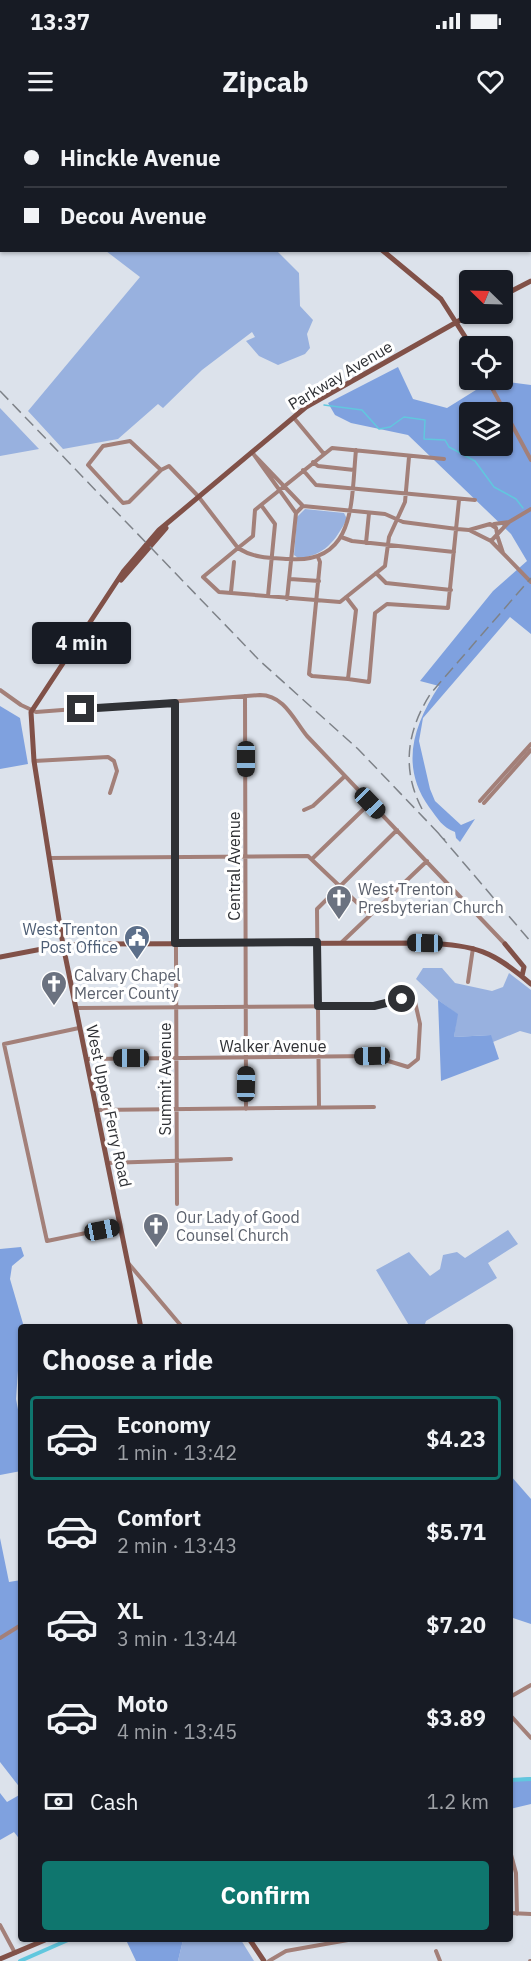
<!DOCTYPE html>
<html lang="en">
<head>
<meta charset="utf-8">
<style>
	body { margin:0; font-family:"IBM Plex Sans",sans-serif; background:#242831; color:#f1f3f6; height:100vh; display:flex; flex-direction:column; font-size:22px; white-space:nowrap }
	* { box-sizing:border-box; margin:0 }
	p { font-size:20px; color:#9ea1a6 }
	.icon { flex:none; width:33px; height:33px; fill:none; stroke:currentColor; stroke-width:2; stroke-linecap:round; stroke-linejoin:round }
	.map { position:relative; flex:1; overflow:hidden }
	.details { position:absolute; left:18px; top:1204px; width:495px; height:618px; display:flex; flex-direction:column; background:#171b24; border-radius:6px; box-shadow:0 2px 4px #0004 }
	.details>* { flex:none }
	.guide { position:absolute; left:0px; top:0px; width:531px; height:132px; box-shadow:0 2px 4px #0004; display:grid; align-content:center; height:132px; padding:0 24px; background:#171b24 }
	.needle { width:39px; rotate:293deg }
	.buttons { position:absolute; left:459px; top:150px; display:grid; gap:12px }
	.buttons a { display:grid; place-items:center; width:54px; height:54px; border-radius:6px; background:#171b24; box-shadow:0 2px 4px #0004; font-size:30px }
	.end { position:absolute; width:27px; height:27px; margin:-14px; border:8px solid #2f3135; background:#fff; box-shadow:0 0 0 3px #fff }
	.from { border-radius:50% }
	.bubble { position:absolute; height:42px; border-radius:6px; background:#171b24; box-shadow:0 2px 4px #0004; font-size:20px; font-weight:700; line-height:42px; text-align:center }
	.car { position:absolute; width:18px; height:36px; margin:-18px -9px; border-radius:8px; box-shadow:0 0 4px 2px #0007; background:linear-gradient(#222 24%,#8ab4d8 0 40%,#222 0 76%,#8ab4d8 0 86%,#222 0) }
	.guide b { display:flex; align-items:center; gap:21px; height:57px; font-size:22px }
	.guide b+b { border-top:2px solid #363941 }
	.guide i { width:15px; height:15px; background:#f1f3f6 }
	ul { padding:0; list-style:none }
	li { display:flex; align-items:center; gap:18px; height:84px; margin:0 12px 9px; padding:0 12px; border:3px solid transparent; border-radius:6px }
	li div { flex:1 }
	li b { display:block; font-size:22px }
	li em { font-style:normal; font-weight:700 }
	li.on { border-color:#0f766e }
	li>.icon { width:54px; height:54px; stroke-width:1.5 }
	h2 { padding:0 24px; font-size:27px; line-height:72px }
	.pay { display:flex; align-items:center; gap:15px; height:66px; padding:0 24px; font-size:22px }
	.pay p { margin-inline-start:auto }
	.cta { display:flex; gap:12px; margin-top:auto; padding:12px 24px }
	.cta a { flex:1; height:69px; border-radius:6px; background:#0f766e; color:#fff; font-size:24px; font-weight:700; line-height:69px; text-align:center }
	.status { display:flex; justify-content:space-between; align-items:center; height:42px; padding:0 30px; background:#171b24; direction:ltr }
	.status svg { height:16px; fill:currentColor }
	header { display:flex; justify-content:space-between; align-items:center; height:78px; padding:0 24px; background:#171b24; font-size:27px; font-weight:700 }
	.map>svg:first-child { display:block }
</style>
</head>
<body>
<div class="status"><b>13:37</b><svg viewBox="0 0 49 12"><path d="M0 12V9h3v3zM5 12V6h3v6zM10 12V3h3v9zM15 12V0h3v12zM26 1h20v11H26zM47 4h2v5h-2z"/></svg></div>
<header><svg class="icon" aria-label="menu" viewBox="0 0 24 24"><path d="M4 6h16M4 12h16M4 18h16"/></svg>Zipcab<svg class="icon" aria-label="heart" viewBox="0 0 24 24"><path d="M12 20l-8-8c-3-5 5-10 8-4 3-6 11-1 8 4z"/></svg></header>
<div class="map">
<svg width="531" height="1841" viewBox="0 0 531 1841">
	<rect width="100%" height="100%" fill="#dce2eb"/>
	<path fill="#98b1df" d="M106,131H277L299,153L300,186L313,200L307,214L310,228L305,234L278,245L259,236L246,221L255,217L252,212L202,250L163,288L158,284L118,319L63,329L28,291L140,157Z
		M0,288L39,329L0,336Z
		M305,389L344,393L347,399C335,421 325,436 298,438L294,435L297,397Z
		M423,848H442L455,863L492,871L503,867L509,853L531,870V914L520,911L493,922L490,915L454,917L457,894L438,880L416,859Z
		M508,1110L518,1124L488,1143L497,1158L426,1201L424,1207H410L376,1150L409,1132L430,1156L440,1149L443,1135L457,1132L465,1138Z
		M183,1820H241L254,1841H178Z"/>
	<path fill="#7fa1df" fill-rule="evenodd" d="M398,247L413,279L447,288L492,260L531,265V514L510,497L423,598L419,621L430,669L435,681L461,705L475,699L460,722L456,718L455,712C442,707 438,699 429,687C400,646 413,606 439,566L420,561L493,471L527,441L511,414L408,315L351,303L335,295L328,283ZM470,292H502V326H470Z
		M0,586L20,598L28,644L0,649Z
		M438,880L458,894L454,917L491,915L499,939L441,961Z
		M21,1127L24,1136L12,1146L10,1159L24,1207L21,1208L16,1279L21,1305V1351L0,1355V1129Z
		M510,1355L531,1379V1504L510,1497Z
		M0,1418L9,1462L21,1460V1598L19,1604L21,1611V1669L0,1642Z
		M531,1657V1684L510,1689V1659Z
		M0,1673L7,1682L21,1674V1721L14,1712L0,1720Z
		M126,1820H183L178,1841H136Z"/>
	<g fill="none" stroke-linecap="round" stroke-linejoin="round">
		<path stroke="#61c7de" stroke-width="1.5" d="M324,285L362,290L379,309L390,307L404,297L425,300L424,319L445,320L449,327L475,341L494,367L516,379L523,388"/>
		<path stroke="#61c7de" stroke-width="4" d="M510,1660L531,1659
			M20,1841L68,1820"/>
		<path stroke="#a38079" stroke-width="4" d="M410,0L412,2
			M511,0L514,2
			M370,2L371,0
			M447,2L448,0
			M499,2L500,0
			M530,10L531,11
			M530,55L531,54
			M492,268L531,340
			M294,298L324,334
			M356,330C351,379 357,445 288,439C270,438 253,438 238,428L203,457L219,472L340,482L385,446L389,417L405,382L409,337
			M252,332L296,393L287,479
			M255,336L303,386
			M313,342L318,346L354,350
			M161,350L130,321L103,326L88,345L123,383L129,382L161,350L169,346L198,376L238,428L253,416L255,390L261,385
			M303,350L316,365L475,380
			M296,393L303,386L385,394L403,402L457,409L469,410L490,404L496,408L497,413
			M494,404L509,402L531,389
			M471,411L491,421L509,402
			M497,415L503,433
			M341,417L352,421L454,432
			M491,421L531,462
			M366,423L369,393
			M318,437L320,442L309,554L312,556L348,559
			M376,453L386,463L451,470
			M290,459L319,461
			M231,472L234,442
			M268,476L275,404L261,385L332,328L444,339
			M346,477L356,490L348,559L369,562L375,493L387,484L448,488L459,380
			M0,570L21,585L36,592L260,575C284,575 294,600 307,616L505,824
			M245,576L246,989
			M175,583L177,1084
			M34,641L108,637L114,641L117,651L110,673
			M480,681L531,624
			M484,683L531,630
			M304,690L313,686L345,656
			M50,738L308,736L370,795
			M313,738L370,683
			M342,822L427,741
			M468,862L473,828
			M76,888L371,886L405,878L415,882L420,904L418,939L408,947L372,936L86,939
			M79,908L4,924L47,1121L120,1106
			M319,988L317,789L397,710
			M96,990L374,987
			M107,1043L231,1039
			M129,1144L183,1208
			M0,1518L21,1505
			M510,1577L531,1565
			M510,1595L531,1618
			M510,1731L516,1753L517,1794
			M510,1793L531,1794
			M0,1805L15,1833
			M436,1831L440,1841
			M269,1841L286,1831L348,1820
			M530,1841H531"/>
		<path stroke="#815148" stroke-width="5" d="M216,0L218,2
			M382,130L441,179L471,226
			M502,176L531,161
			M488,260L492,268
			M121,460L166,408
			M505,824L524,847L522,856
			M0,837L63,825L89,824L425,823C478,826 491,830 531,864
			M141,1208L63,825L34,641L31,592L123,452L159,410L306,287L471,194
			M250,1820L264,1841
			M0,1839L45,1820"/>
		<path stroke="#7e8288" stroke-width="1.5" stroke-dasharray="12 6" stroke-linecap="butt" d="M0,271L260,541L358,629L445,720
			M422,689C401,649 407,610 431,573L531,458
			M439,714L531,822"/>
	</g>
	<g fill="none" stroke-linecap="round" stroke-linejoin="round">
		<path stroke="#2f3135" stroke-width="8" d="M81,589L175,583V823L317,822L318,886H374L402,879"/>
	</g>
	<defs>
		<symbol id="church-pin" viewBox="-11 -11 22 30"><path d="M0 17L-7.5 6A9.5 9.5 0 1 1 7.5 6Z" fill="#6b7280" stroke="#fff"/><path d="M-1.2-6h2.4v3.5h3.3v2.4h-3.3V6h-2.4V-.1h-3.3v-2.4h3.3Z" fill="#fff"/></symbol>
		<symbol id="civic-pin" viewBox="-11 -11 22 30"><path d="M0 17L-7.5 6A9.5 9.5 0 1 1 7.5 6Z" fill="#5c6f8a" stroke="#fff"/><path d="M-.6-6.5H3V-4.5H.6V-3L4-1V1h2V6H-6V1h2V-1L-.6-3ZM-1.2 2.5V6h2.4V2.5Z" fill="#fff"/></symbol>
	</defs>
	<g fill-rule="evenodd">
		<use href="#church-pin" x="324" y="763" width="30" height="40"/>
		<use href="#civic-pin" x="122" y="803" width="30" height="40"/>
		<use href="#church-pin" x="39" y="849" width="30" height="40"/>
		<use href="#church-pin" x="141" y="1091" width="30" height="40"/>
	</g>
	<g text-anchor="middle" dominant-baseline="central" stroke-width="6" stroke-linejoin="round" paint-order="stroke">
		<g font-size="16" fill="#2f3135" stroke="#fff">
			<text transform="translate(340 255) rotate(-31)">Parkway Avenue</text>
			<text transform="translate(234 746) rotate(-90)">Central Avenue</text>
			<text x="273" y="926">Walker Avenue</text>
			<text transform="translate(165 959) rotate(-90)">Summit Avenue</text>
			<text transform="translate(109 986) rotate(78)">West Upper Ferry Road</text>
		</g>
		<g font-size="16" fill="#5b616d" stroke="#fff" text-anchor="start">
			<text x="358" y="769">West Trenton<tspan x="358" dy="18">Presbyterian Church</tspan></text>
			<text x="74" y="855">Calvary Chapel<tspan x="74" dy="18">Mercer County</tspan></text>
			<text x="176" y="1097">Our Lady of Good<tspan x="176" dy="18">Counsel Church</tspan></text>
		</g>
		<g font-size="16" fill="#4e5e75" stroke="#fff" text-anchor="end">
			<text x="118" y="809">West Trenton<tspan x="118" dy="18">Post Office</tspan></text>
		</g>
	</g>
</svg>
<div class="buttons">
<a><svg class="needle" viewBox="-14 -14 28 28"><path d="M0-13l5 13h-10z" fill="#e53935"/><path d="M0 13l5-13h-10z" fill="#9ea1a6"/></svg></a>
<a><svg class="icon" aria-label="locate" viewBox="0 0 24 24"><circle cx="12" cy="12" r="6"/><path d="M12 2v4M12 18v4M2 12h4M18 12h4"/></svg></a>
<a><svg class="icon" aria-label="layers" viewBox="0 0 24 24"><path d="M12 4l9 5-9 5-9-5zM3 14l9 5 9-5"/></svg></a>
</div>
<i class="end from" style="left:402px;top:879px"></i>
<i class="end" style="left:81px;top:589px"></i>
<div class="bubble" style="left:32px;top:502px;width:99px">4 min</div>
<i class="car" style="left:246px;top:639px;rotate:180deg"></i>
<i class="car" style="left:370px;top:683px;rotate:136deg"></i>
<i class="car" style="left:425px;top:823px;rotate:271deg"></i>
<i class="car" style="left:372px;top:936px;rotate:269deg"></i>
<i class="car" style="left:131px;top:938px;rotate:270deg"></i>
<i class="car" style="left:246px;top:964px;rotate:1deg"></i>
<i class="car" style="left:102px;top:1110px;rotate:79deg"></i>
<div class="guide">
<b><i class="from"></i>Hinckle Avenue</b>
<b><i></i>Decou Avenue</b>
</div>
<section class="details">
<h2>Choose a ride</h2>
<ul>
<li class="on"><svg class="icon" aria-label="car" viewBox="0 0 24 24"><path d="M5 17H2v-5l4-1 3-4h7l3 4 3 1v5h-3M9 17h6M6 11h13"/><circle cx="7" cy="17" r="2"/><circle cx="17" cy="17" r="2"/></svg><div><b>Economy</b><p>1 min · 13:42</p></div><em>$4.23</em></li>
<li><svg class="icon" aria-label="car" viewBox="0 0 24 24"><path d="M5 17H2v-5l4-1 3-4h7l3 4 3 1v5h-3M9 17h6M6 11h13"/><circle cx="7" cy="17" r="2"/><circle cx="17" cy="17" r="2"/></svg><div><b>Comfort</b><p>2 min · 13:43</p></div><em>$5.71</em></li>
<li><svg class="icon" aria-label="car" viewBox="0 0 24 24"><path d="M5 17H2v-5l4-1 3-4h7l3 4 3 1v5h-3M9 17h6M6 11h13"/><circle cx="7" cy="17" r="2"/><circle cx="17" cy="17" r="2"/></svg><div><b>XL</b><p>3 min · 13:44</p></div><em>$7.20</em></li>
<li><svg class="icon" aria-label="car" viewBox="0 0 24 24"><path d="M5 17H2v-5l4-1 3-4h7l3 4 3 1v5h-3M9 17h6M6 11h13"/><circle cx="7" cy="17" r="2"/><circle cx="17" cy="17" r="2"/></svg><div><b>Moto</b><p>4 min · 13:45</p></div><em>$3.89</em></li>
</ul>
<div class="pay"><svg class="icon" aria-label="cash" viewBox="0 0 24 24"><path d="M3 7h18v10H3z"/><circle cx="12" cy="12" r="2"/></svg>Cash<p>1.2 km</p></div>
<div class="cta"><a>Confirm</a></div>
</section>
</div>
</body>
</html>
